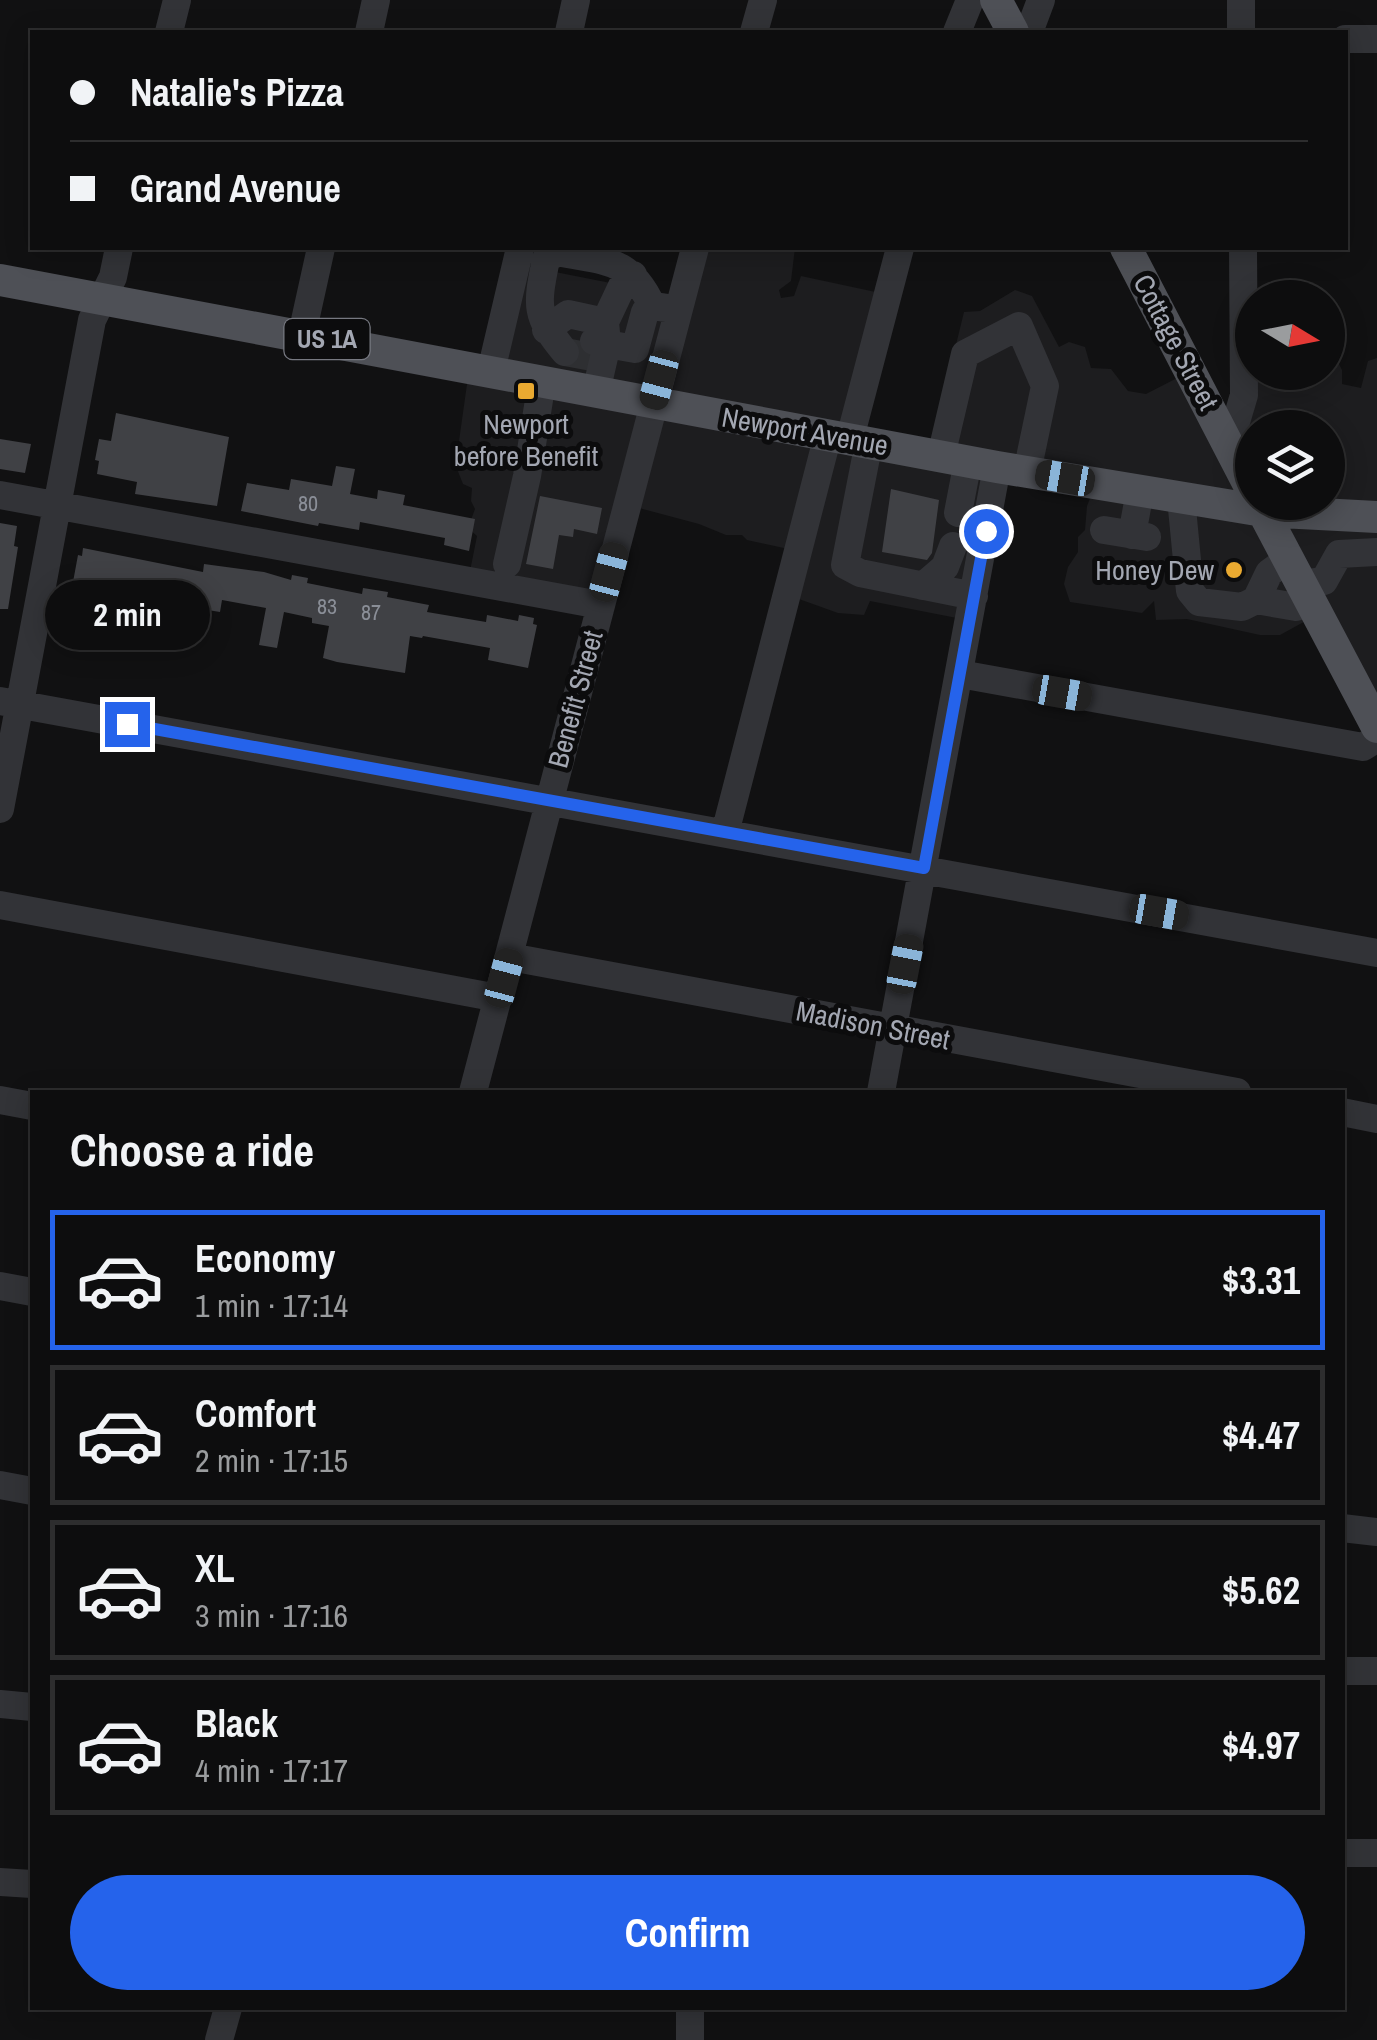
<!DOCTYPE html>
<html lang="en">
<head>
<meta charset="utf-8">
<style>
	body { margin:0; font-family:"Archivo Narrow",sans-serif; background:#1b1b1c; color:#f1f3f6; height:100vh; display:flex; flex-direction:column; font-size:38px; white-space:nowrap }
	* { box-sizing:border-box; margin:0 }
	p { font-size:32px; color:#9a9c9e }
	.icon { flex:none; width:55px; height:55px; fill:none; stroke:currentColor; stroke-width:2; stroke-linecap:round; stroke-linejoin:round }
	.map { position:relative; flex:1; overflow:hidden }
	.side { position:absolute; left:30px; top:1090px; width:1315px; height:920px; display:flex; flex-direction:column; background:#0d0d0e; border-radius:0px; box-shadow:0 5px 25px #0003,0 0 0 2px #2d2d2e }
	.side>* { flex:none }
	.top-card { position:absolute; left:30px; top:30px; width:1318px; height:220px; border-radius:0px; box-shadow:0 5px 25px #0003,0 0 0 2px #2d2d2e; display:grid; align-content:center; height:220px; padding:0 40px; background:#0d0d0e }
	.needle { width:65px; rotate:100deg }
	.controls { position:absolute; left:1235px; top:280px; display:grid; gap:20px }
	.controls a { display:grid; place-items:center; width:110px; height:110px; border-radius:50%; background:#0d0d0e; box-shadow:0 5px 25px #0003,0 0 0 2px #2d2d2e; font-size:50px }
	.end { position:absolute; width:45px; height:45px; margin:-22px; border:12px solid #2563eb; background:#fff; box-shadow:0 0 0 5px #fff }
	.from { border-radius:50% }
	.bubble { position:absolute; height:70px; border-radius:35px; background:#0d0d0e; box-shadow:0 5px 25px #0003,0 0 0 2px #2d2d2e; font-size:32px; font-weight:700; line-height:70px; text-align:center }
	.car { position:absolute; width:30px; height:60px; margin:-30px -15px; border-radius:12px; box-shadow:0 0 8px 2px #0007; background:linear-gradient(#222 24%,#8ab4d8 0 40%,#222 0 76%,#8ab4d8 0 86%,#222 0) }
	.top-card b { display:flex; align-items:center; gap:35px; height:95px; font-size:38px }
	.top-card b+b { border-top:2px solid #2d2d2e }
	.top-card i { width:25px; height:25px; background:#f1f3f6 }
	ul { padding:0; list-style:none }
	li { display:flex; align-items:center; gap:30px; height:140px; margin:0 20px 15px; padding:0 20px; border:5px solid #2d2d2e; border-radius:0px }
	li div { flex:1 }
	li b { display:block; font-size:38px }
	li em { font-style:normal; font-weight:700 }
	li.selected { border-color:#2563eb }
	li>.icon { width:90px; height:90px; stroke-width:1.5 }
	h2 { padding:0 40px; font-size:45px; line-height:120px }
	.action { display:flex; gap:20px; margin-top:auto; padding:20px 40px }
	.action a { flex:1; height:115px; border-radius:60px; background:#2563eb; color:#fff; font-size:40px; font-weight:700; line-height:115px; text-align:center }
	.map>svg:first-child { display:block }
</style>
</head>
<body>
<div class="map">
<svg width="1377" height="2040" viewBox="0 0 1377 2040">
	<rect width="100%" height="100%" fill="#111112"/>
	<path fill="#1d1d1f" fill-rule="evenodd" d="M689,248H795L791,281L779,290L781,298L794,296L801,276L885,294L847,435L929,455L964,312L980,311L1015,290L1032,296L1059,347L1069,342L1085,347L1091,368L1111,369L1128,391L1146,394L1183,375L1215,433L1252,372H1328V356L1337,360L1342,370V384L1361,388L1368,361L1377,358V727L1311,618L1280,635H1260L1187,619L1156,620L1154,601L1142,613L1070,602L1064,584L1068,567L1078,552V537L1085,530L1087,506L1095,486L1013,468L962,619L870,601L864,615L838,613L785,594L793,550L747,540L742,535H726L699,524L624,504L596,605L468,581L477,536L468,528L475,509L471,501L472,488L463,484L453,459L459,441L469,370H484L515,264L671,295ZM1252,428H1328V502H1252Z"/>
	<path fill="#404145" d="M116,413L229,437L217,506L135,494L137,482L97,474L99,461L95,460L99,439L111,441Z
		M0,439L31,444L25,473L0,469Z
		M336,466L355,469L350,494L377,499L378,490L405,495L403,505L475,519L469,551L444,545L445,538L360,522L359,530L319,523L318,526L241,511L247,483L289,490L291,479L332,486Z
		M891,489L939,500L932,553L927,560L882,552Z
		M540,496L602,508L597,534L574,529L573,537L559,535L553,569L526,564Z
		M0,523L17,526L14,546L18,547L8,609H0Z
		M83,548L203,572L204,564L264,572L291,580L292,575L308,578L307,583L362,594L363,588L388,592L387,597L429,605L427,612L486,622L487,615L518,621L519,615L534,618L533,624L537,625L528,668L488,660L490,648L423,636L422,638L410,636L405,673L337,662L323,658L329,626L312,623V618L284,612L277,648L259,645L266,608L222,600L220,612L189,607L172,606V609L150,605L152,595L115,588L109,617L68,609L78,555L82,556Z"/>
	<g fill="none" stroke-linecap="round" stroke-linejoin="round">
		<path stroke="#2e2f32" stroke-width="28" stroke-dasharray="28 14" stroke-linecap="butt" d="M565,352L592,357"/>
		<path stroke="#323337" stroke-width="28" d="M1241,0V32
			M169,32L177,0
			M369,32L376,0
			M569,32L576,0
			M754,32L763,0
			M957,32L970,0
			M1029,32L1041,0
			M1345,39H1377
			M605,322L622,286L633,275
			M546,330L568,314L605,322L607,344L594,341
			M302,334L321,248
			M565,352C534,315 537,305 546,259L558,252C604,262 630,257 652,306
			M491,371L520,248
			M596,392L607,344L635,349L645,312L652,306L667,308
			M1223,432L1236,422L1244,395L1243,248
			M850,438L900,248
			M869,442L845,565L860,573L974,596
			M941,456L965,354L1019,326L1045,386L1027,472
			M0,495L600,605
			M1181,498L1190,591L1199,602L1242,607L1256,600L1269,573L1288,559
			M958,513L968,461
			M1104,530L1147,537
			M1132,535L1140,491
			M507,564L527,476L542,381
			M1301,584L1324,581L1339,554L1377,552
			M923,586L945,567L953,546
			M1256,600L1296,607L1311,602
			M960,674L1363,747L1377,738
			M0,701L1377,953
			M0,809L92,320L113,277L119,248
			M725,833L828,435
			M0,905L498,998
			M510,957L1237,1092
			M473,1092L695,248
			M881,1092L997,467
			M0,1100L32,1106
			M1342,1112L1377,1119
			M0,1286L32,1292
			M0,1485L32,1491
			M1342,1528L1377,1532
			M1342,1671H1377
			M0,1704L32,1707
			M1342,1853H1377
			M0,1882L32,1884
			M690,2008V2040
			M219,2040L228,2008"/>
		<path stroke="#4e5056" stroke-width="32" d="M996,0L1013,32
			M1126,248L1252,491
			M0,280L997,467L1263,511L1377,517
			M1258,502L1377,727"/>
	</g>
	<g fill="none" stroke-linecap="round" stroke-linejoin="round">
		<path stroke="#2563eb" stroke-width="12" d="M127,724L924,868L986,531"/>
	</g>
	<g fill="#eaaa31" stroke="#0c0c0d" stroke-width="4">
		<rect x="516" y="381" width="20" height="20" rx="5"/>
		<circle cx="1234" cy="570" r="10"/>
	</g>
	<g text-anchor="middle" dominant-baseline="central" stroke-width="10" stroke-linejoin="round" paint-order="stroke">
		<g font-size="22" fill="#8a8e97">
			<text x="308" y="503">80</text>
			<text x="327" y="606">83</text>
			<text x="371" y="612">87</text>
		</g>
		<rect fill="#0c0c0d" stroke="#767880" stroke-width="2.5" x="284.5" y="319" width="85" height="40" rx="8"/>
		<g font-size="25" font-weight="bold" fill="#a3a7b2">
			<text x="327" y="339">US 1A</text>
		</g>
		<g font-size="28" fill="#a3a7b2" stroke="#0c0c0d">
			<text transform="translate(1176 342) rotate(62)">Cottage Street</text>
			<text transform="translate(805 431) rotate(10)">Newport Avenue</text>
			<text transform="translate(575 699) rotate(-75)">Benefit Street</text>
			<text transform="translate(873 1025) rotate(11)">Madison Street</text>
		</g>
		<g font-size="28" fill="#a3a7b2" stroke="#0c0c0d">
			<text x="526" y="424">Newport<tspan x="526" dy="32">before Benefit</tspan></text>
			<text x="1214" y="570" text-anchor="end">Honey Dew</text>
		</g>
	</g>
</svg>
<div class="controls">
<a><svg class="needle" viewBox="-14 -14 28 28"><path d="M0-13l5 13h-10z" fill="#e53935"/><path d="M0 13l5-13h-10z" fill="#9a9c9e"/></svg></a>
<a><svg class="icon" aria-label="layers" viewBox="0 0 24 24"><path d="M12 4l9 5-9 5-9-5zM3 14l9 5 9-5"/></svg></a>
</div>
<i class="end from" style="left:986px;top:531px"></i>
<i class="end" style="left:127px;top:724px"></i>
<div class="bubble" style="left:45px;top:580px;width:165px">2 min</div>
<i class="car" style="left:659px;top:380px;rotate:195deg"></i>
<i class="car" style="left:1065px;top:478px;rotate:280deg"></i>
<i class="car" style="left:609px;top:572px;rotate:15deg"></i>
<i class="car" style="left:1062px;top:693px;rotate:100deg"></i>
<i class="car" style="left:1159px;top:912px;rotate:100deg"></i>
<i class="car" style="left:905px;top:964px;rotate:11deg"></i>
<i class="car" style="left:504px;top:978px;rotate:15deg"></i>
<div class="top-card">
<b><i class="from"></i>Natalie's Pizza</b>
<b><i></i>Grand Avenue</b>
</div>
<section class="side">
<h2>Choose a ride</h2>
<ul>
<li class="selected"><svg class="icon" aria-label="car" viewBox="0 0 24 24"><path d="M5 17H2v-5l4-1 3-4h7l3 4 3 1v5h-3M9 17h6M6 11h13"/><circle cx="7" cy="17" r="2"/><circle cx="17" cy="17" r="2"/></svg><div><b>Economy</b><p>1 min · 17:14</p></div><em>$3.31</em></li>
<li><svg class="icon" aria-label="car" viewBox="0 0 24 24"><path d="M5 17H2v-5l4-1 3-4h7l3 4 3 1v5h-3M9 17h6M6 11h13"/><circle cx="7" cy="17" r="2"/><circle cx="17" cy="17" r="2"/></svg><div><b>Comfort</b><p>2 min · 17:15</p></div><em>$4.47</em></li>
<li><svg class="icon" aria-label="car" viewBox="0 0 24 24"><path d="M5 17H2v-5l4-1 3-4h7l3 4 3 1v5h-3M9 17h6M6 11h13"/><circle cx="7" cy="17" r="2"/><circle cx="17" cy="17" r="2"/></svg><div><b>XL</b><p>3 min · 17:16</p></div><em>$5.62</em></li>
<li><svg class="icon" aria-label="car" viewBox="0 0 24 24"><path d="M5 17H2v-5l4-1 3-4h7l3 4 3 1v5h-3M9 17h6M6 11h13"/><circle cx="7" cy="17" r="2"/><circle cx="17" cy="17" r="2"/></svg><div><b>Black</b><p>4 min · 17:17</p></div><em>$4.97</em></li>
</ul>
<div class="action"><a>Confirm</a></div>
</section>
</div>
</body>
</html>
